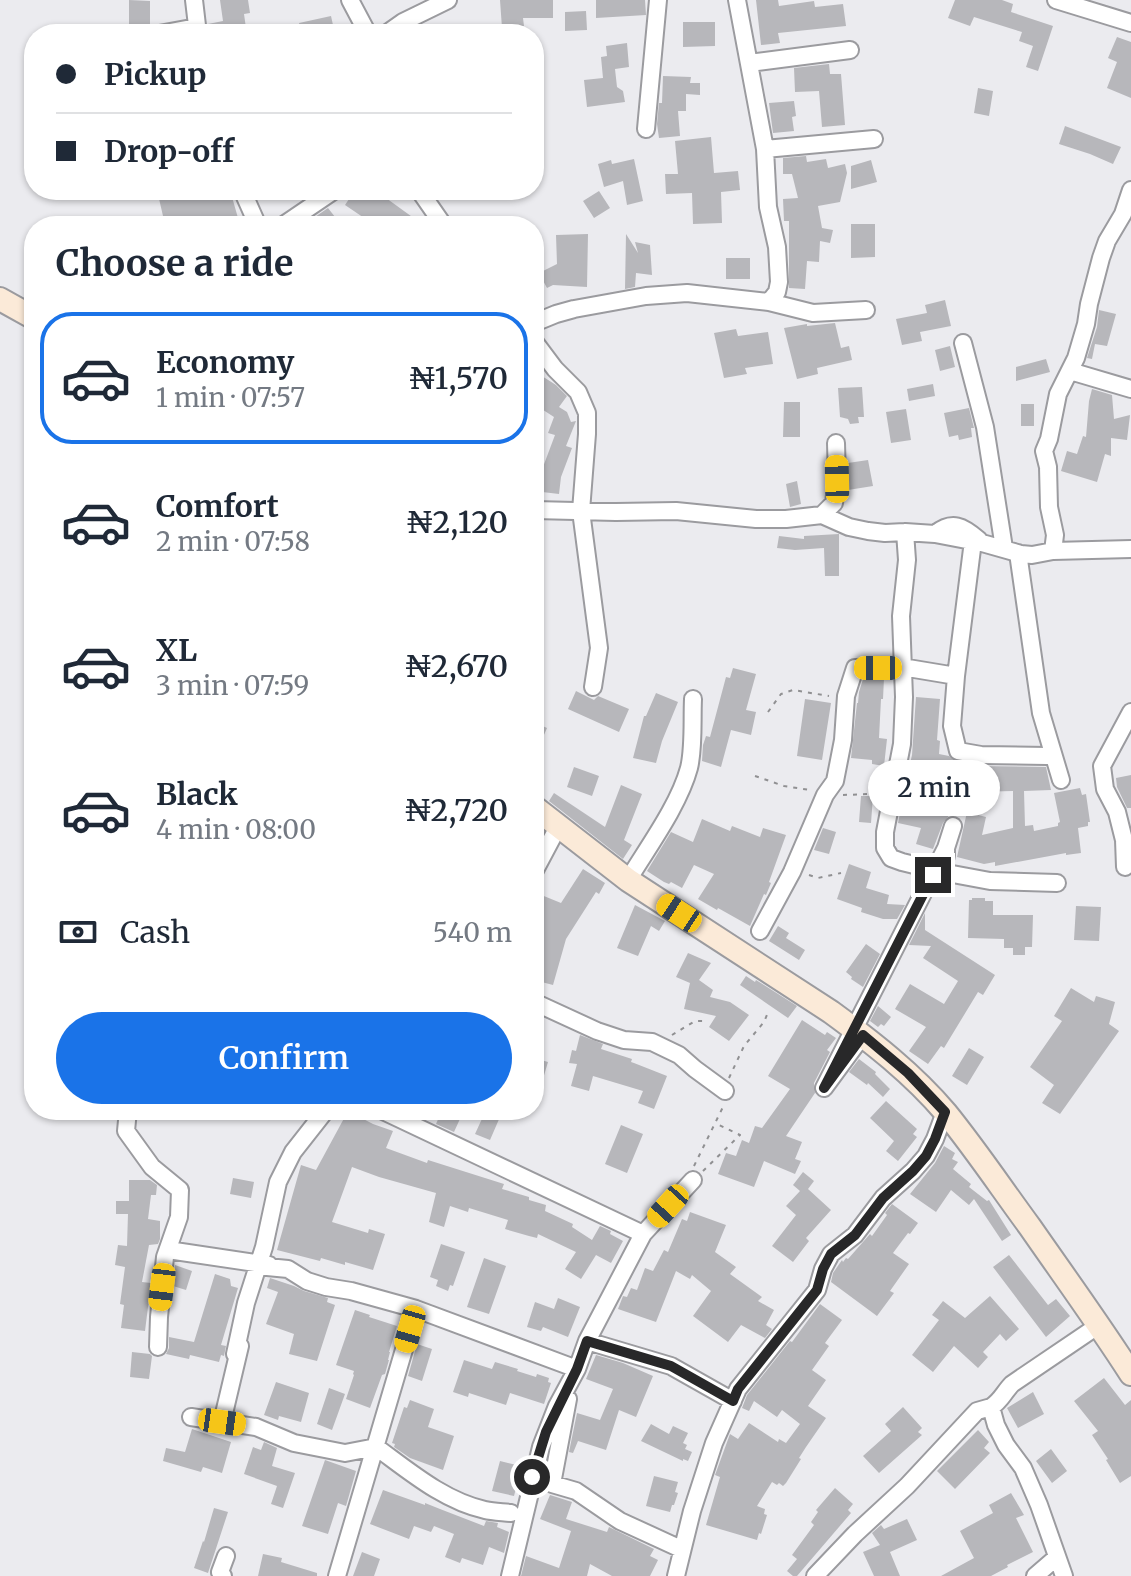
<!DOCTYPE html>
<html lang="en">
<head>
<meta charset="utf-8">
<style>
	body { margin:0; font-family:Merriweather,serif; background:#f2f2f3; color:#1f2937; height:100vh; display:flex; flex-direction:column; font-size:30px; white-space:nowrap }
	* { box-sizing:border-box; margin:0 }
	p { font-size:26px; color:#747a83 }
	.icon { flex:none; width:44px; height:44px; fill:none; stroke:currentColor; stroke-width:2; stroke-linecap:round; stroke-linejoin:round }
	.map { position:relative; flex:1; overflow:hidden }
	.side { position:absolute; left:24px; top:216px; width:520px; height:904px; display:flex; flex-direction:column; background:#fff; border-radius:32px; box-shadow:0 2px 6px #0004 }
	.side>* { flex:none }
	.guide { position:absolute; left:24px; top:24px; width:520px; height:176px; border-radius:32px; box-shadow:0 2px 6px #0004; display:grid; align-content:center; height:176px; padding:0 32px; background:#fff }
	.end { position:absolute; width:36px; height:36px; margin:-18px; border:10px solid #282829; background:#fff; box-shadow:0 0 0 4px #fff }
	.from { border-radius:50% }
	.bubble { position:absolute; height:56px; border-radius:28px; background:#fff; box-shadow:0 2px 6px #0004; font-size:26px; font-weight:600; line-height:56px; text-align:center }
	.car { position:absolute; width:24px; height:48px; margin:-24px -12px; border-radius:10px; box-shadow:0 0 6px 2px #0007; background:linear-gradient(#f5c518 24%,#345 0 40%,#f5c518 0 76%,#345 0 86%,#f5c518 0) }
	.guide b { display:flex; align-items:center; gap:28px; height:76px; font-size:30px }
	.guide b+b { border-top:2px solid #e0e1e3 }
	.guide i { width:20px; height:20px; background:#1f2937 }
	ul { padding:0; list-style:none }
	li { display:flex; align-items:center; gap:24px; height:132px; margin:0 16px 12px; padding:0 16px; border:4px solid transparent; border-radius:32px }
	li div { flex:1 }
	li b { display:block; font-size:30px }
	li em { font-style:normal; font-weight:600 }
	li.on { border-color:#1a73e8 }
	li>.icon { width:72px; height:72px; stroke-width:1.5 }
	h2 { padding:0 32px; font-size:36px; line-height:96px }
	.pay { display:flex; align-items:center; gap:20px; height:88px; padding:0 32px; font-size:30px }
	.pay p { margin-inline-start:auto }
	.primary-button { display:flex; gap:16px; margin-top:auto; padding:16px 32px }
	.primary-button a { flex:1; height:92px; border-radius:48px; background:#1a73e8; color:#fff; font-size:32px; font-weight:600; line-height:92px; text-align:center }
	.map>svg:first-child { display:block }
</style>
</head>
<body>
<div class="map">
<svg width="1131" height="1576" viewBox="0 0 1131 1576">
	<rect width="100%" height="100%" fill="#ebebef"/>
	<path fill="#b7b7bb" d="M129,0L150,1V26H129Z
		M220,0H248L250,13L244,14L246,28L230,30L231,34H209L208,24L223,21Z
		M500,0H553V18H523L524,26L502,28Z
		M596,0H645L646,15L596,18Z
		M756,0H778L779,6L814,1L815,7L843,4L846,26L778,33L780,43L761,45Z
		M955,0H1002L1013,4L1011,12L1053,26L1038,71L1026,67L1033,46L1019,41L1022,32L974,17L970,26L948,18Z
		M586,11L587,30L565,31V12Z
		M331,16L335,34H302L299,23Z
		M683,22H715V46L683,47Z
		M1117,37L1131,42V98L1107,88L1117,62L1108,58Z
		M627,43L629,67L615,69L617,87L623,91L625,102L587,107L584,80L603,78L601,57L607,56L606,46Z
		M829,64L830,74H841L845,125L822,127L819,91L795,92L794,68Z
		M663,76L691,77L690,83H700V95L686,94V111H678L680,136L659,138L657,124L659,103H662Z
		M978,88L993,91L989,116L974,113Z
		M794,101L796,116L792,117L794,131L773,133L769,103Z
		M1065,126L1121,147L1113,164L1090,154L1059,144Z
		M711,137L714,173L738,171L740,190L721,192L722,223L693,224L692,193L666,194L665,174H678L675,141Z
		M806,156L807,162L826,159L828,168L845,164L847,173L840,202L818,206L822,228L833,230L830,243L820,241L819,262L807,261L805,289L789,288V221H784L783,199L798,198L792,174H783V158Z
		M634,159L643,201L627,205L623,181L604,187L598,164L611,160L612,164Z
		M871,160L877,182L851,189V166Z
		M157,190H230L238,218L210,226H141L163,216Z
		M355,190H375L415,219L410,226H376L345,205Z
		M599,191L610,208L594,218L583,201Z
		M328,208L342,226H302Z
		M851,224H875V257L851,258Z
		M588,234L587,287L553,285L547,288L539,273L557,264L556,235Z
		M626,234L638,253L635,242L650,245L652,275L636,273L635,287L625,289Z
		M726,258H750V279H726Z
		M945,300L951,326L920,332L922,341L902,345L896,319L927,313L925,305Z
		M1099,310L1116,314L1107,346L1095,344L1092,359L1087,358L1097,327Z
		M835,323L841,348L849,346L852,360L817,368L818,374L797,379L784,328L807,324V326Z
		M736,329L738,336L768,332L773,364L745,368L747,374L724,378L714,333Z
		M950,346L955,367L940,371L935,350Z
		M1046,359L1050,372L1016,381V367Z
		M534,371L556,385L567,396L559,407L567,412L571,422L576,421L566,446L572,448L561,477L559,494L534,491V475H540L555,435L548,433L554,417L534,404Z
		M933,384L935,396L909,401L907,389Z
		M862,387L864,417H858L859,423L850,424L848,419L840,417L838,388Z
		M1092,389L1112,395L1114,419L1130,415L1127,440L1111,438V456L1105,454L1097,482L1061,471L1067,451L1077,454L1083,436L1086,437L1089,401Z
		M784,402H800V437H783Z
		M1021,404H1034V426H1021Z
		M969,408L974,428H971L972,437L959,440L958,435L949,437L944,413Z
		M906,409L911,440L891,443L886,412Z
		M868,460L873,486L848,490V463Z
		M797,481L801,504L790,507L786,484Z
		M839,534V576H825L824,548L795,550L777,548L779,536L804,539V536Z
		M733,668L756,674L746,710L756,712L751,735L731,730L721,767L702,761L703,745L706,736L710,737L726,677L730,678Z
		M884,678L883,699H881L879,738L887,739L884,766L872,764V760L851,758L857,703H858L859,692L863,679Z
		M576,691L594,700L598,696L629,709L619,732L568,709Z
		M656,693L678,702L662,741L656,763L633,758L644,716H646Z
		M916,697L940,699L937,740L940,741L939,754L949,756L956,762L979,766L1046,767L1051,790L1024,791L1025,826L1033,825L1034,831L1058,826V823L1060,822L1054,793L1080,788L1082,795L1086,794L1090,822H1088V826L1078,828L1081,853L1066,855V853L995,866V862L984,864L957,857L967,812L986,817L982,835L1013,828V791L973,792V790L958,785L948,817L943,823L933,849L916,844L921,828L898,823L903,798L908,799L913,779L907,777L912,755Z
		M805,699L831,703L822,760L797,756Z
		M534,722L547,728L534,758Z
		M574,767L599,776L592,796L567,787Z
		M1131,775V808H1127L1117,787L1116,778Z
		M621,785L642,794L624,840L632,845L623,859L549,801L554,793L605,827Z
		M861,796H873L871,823L859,822Z
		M702,819L730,831L732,826L760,837L763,828L786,835L769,882L771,883L766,895L764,894L750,926L718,908L717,910L698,899L714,874L694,865L682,888L671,882L669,884L664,882L647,871L671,832L693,842Z
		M823,828L836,832L829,854L814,850Z
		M849,864L871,872L866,888L889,895L887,904L905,905L897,919H883L861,912L862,908L837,899Z
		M583,869L605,883L599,894L596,892L566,939L553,985L534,980V892L561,903Z
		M972,898H985V901H993V915H1033L1032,947H1025V955H1013V948H1004V939L968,938L969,900H972Z
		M635,905L665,921L659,931L651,926L638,956L617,948Z
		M1076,906L1101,907L1099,941L1074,940Z
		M925,913V930L995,975L983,995L978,992L944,1048L941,1046L928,1064L909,1051L926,1027L895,1009L910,984L944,1004L958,981L923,958L931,946L909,945Z
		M778,926L789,933L786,938L805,950L799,960L769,941Z
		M866,944L880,954L863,987L851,979L852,977L846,972Z
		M688,953L711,963L699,980L713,990L710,997L730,1002L749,1015L729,1041L709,1027L716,1016L684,1009L690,983L676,977Z
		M746,976L755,982L756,980L797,1006L788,1018L740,985Z
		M1071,988L1094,1002L1096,996L1115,1002L1109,1024L1119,1031L1060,1114L1042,1103L1054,1085L1030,1067L1062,1021L1054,1016Z
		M878,1006L891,1017L884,1026L881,1024L878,1027L870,1021Z
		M802,1020L825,1035L827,1032L836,1038L827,1050L830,1052L814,1083L815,1093L786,1136L802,1142L795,1159L801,1161L795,1174L764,1161L754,1187L718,1174L726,1153L736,1156L742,1140L749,1143L755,1126L762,1128L790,1089L768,1076Z
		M580,1035L603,1044L601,1049L632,1059L631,1062L634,1063L667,1076L654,1109L638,1103L643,1091L593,1076L589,1091L571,1086L577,1064L569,1063L572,1050L576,1051Z
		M969,1048L984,1057L967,1085L952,1076Z
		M534,1058L548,1062L537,1099H534Z
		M859,1059L876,1072L875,1074L890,1089L883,1097L868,1083L867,1085L849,1072Z
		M886,1101L917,1129L913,1134L917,1137L898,1161L886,1151L894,1141L870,1118Z
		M442,1110H464L454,1132L436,1124Z
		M486,1110H503L490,1140L475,1134Z
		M348,1111L373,1124L393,1131L386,1148L427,1163L428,1160L504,1184L502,1189L529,1197V1200L546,1205L545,1211L573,1224L572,1227L592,1240L600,1226L611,1231L610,1234L623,1241L611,1263L596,1255L581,1279L565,1269L576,1252L538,1234L537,1238L529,1236L505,1229L508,1220L469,1208L468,1212L450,1206L444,1227L429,1222L436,1193L379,1177L352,1167L332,1222L368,1233L369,1229L385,1234L373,1270L345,1262V1265L321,1258L320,1261L277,1250L301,1165L316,1170Z
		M621,1125L643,1134L627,1173L605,1164Z
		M944,1146L955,1153L952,1159L958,1162L953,1169L971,1184L969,1187L987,1201L989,1200L1011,1235L1002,1241L974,1199L969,1205L951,1190L936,1212L910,1194L935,1163Z
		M803,1172L814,1181L808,1189L831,1210L806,1238L809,1241L793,1262L772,1246L796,1215L786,1206L800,1191L793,1185Z
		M233,1178L254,1182L251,1198L230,1194Z
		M129,1180H150L157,1185L156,1195H151L148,1219L160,1221V1239L158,1244L149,1245L142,1282L151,1283L145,1331L121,1328L124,1305L120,1304L125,1267L115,1265L118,1245L127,1246L128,1214H116V1201H129Z
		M892,1204L918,1223L910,1234L908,1233L893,1253L909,1264L890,1291L894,1293L877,1316L831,1282L833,1273L842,1260L843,1262L846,1258L848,1259L870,1234L872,1236L887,1215L885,1213Z
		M690,1212L726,1225L715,1252L736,1267L730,1274L762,1297L758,1301L774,1310L766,1325L772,1329L765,1338L741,1325L728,1342L693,1316L711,1291L692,1275L690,1279L676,1271L656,1322L618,1309L623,1296L627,1297L631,1288L637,1290L645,1268L653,1271L664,1250L668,1252L682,1219L687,1221Z
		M441,1244L465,1252L453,1286L450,1285L448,1291L436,1286L438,1280L430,1277Z
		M1009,1255L1048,1305L1056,1299L1070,1316L1046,1337L993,1267Z
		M484,1258L506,1266L489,1314L467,1307Z
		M175,1265L192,1271L186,1290L173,1286Z
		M215,1274L230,1279L231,1286L238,1288L221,1345L226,1346L224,1356L221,1355L219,1362L190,1355L189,1359L166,1354L169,1348V1337L194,1342Z
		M270,1278L294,1286L304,1291L328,1298L327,1302L335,1305L317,1361L289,1354L294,1334L266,1324L278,1292L267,1288Z
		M990,1296L1019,1329L1006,1341L1000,1334L983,1352L988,1357L978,1368L954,1346L933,1372L912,1355L939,1320L932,1315L943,1301L965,1318Z
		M558,1298L580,1307L568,1337L543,1327L541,1331L527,1327L535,1302L554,1309Z
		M820,1304L842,1320L825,1343L829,1346L812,1370L826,1380L808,1406L826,1418L806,1447L799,1458L801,1459L786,1483L783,1486L779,1483L777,1485L772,1482L757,1506L765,1509L764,1514L767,1515L761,1534L759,1533L757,1540L706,1525L720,1477L715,1475L730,1434L738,1439L749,1423L778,1442L779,1439L786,1443L800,1424L782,1410L777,1417L754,1401L749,1411L742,1408L747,1395L790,1341L792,1342Z
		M355,1310L370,1315L369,1317L397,1326L389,1352H390L388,1360H389L385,1374L382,1375L370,1408L346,1399L354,1375L353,1374L354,1371L336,1365Z
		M417,1344L432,1349L422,1381L408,1376Z
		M132,1352L150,1354L152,1356L149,1379L130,1377Z
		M596,1355L623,1363L653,1376L636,1417L619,1410L606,1450L578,1441L573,1453L569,1452L577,1413L600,1420L613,1389L586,1379Z
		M464,1360L492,1369L495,1362L518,1369L517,1371L536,1377L537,1374L549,1378L548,1382L551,1383L544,1404L510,1393L506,1405L469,1393L468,1397L453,1392Z
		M1104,1378L1125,1405L1131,1400V1476L1120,1483L1106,1460L1108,1459L1092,1435L1098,1431L1074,1401Z
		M276,1382L309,1393L301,1422L279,1416L278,1420L264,1415Z
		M329,1388L345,1394L332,1430L317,1424Z
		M1033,1392L1044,1414L1018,1428L1007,1408Z
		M410,1400L434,1409L428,1427L454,1436L443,1470L410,1458L394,1447L395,1444L392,1443L404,1407L407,1408Z
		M903,1407L922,1428L918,1432L922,1435L879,1473L863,1456L891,1431L885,1424Z
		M651,1424L669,1434L673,1426L688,1433L683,1443L687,1445L685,1449L692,1452L688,1461L683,1459V1461L641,1441Z
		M192,1429L231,1442L222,1473L203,1467L201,1472L163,1461L166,1448L185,1452Z
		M978,1430L989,1442L984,1448L990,1453L955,1489L937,1471Z
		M264,1442L277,1448L272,1466L295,1473L283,1508L271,1504L277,1486L244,1474L253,1447L261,1450Z
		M1051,1449L1067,1471L1052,1483L1036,1461Z
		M325,1460L356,1471L346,1506L338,1503L328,1534L302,1526Z
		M500,1461L525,1467L522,1477L519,1476L514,1496L492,1491Z
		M654,1476L678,1482L675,1492L678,1493L674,1505H672L670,1512L646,1506Z
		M835,1488L853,1504L848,1510L851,1513L797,1576H793L787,1571L797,1559L792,1555L814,1525L811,1522L818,1512L816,1510Z
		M383,1490L425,1505V1503L440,1509L484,1526L486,1521L498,1523L497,1527L509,1532L504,1553L489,1547L483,1565L462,1558L460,1563L445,1557L454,1534L434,1526L431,1532L414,1526L409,1539L370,1524Z
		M1011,1493L1024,1515L1016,1518L1033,1552L1007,1565L1008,1567L991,1576H941L974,1558L960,1531L993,1513L989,1505Z
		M550,1495L572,1502L566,1519L607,1532L609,1527L654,1549L650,1556L658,1560L650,1576H612L590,1564L587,1576H521L526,1556L559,1568L571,1531L540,1519Z
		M214,1508L228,1512L208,1573L194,1568L203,1541L204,1542Z
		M907,1519L917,1540L890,1552L900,1576H874L863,1552L880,1545L872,1533L881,1525L884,1529Z
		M362,1552L380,1559L374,1576H353Z
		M263,1554L282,1558L281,1562L317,1573V1576H258Z"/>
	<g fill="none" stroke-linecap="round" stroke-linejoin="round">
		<defs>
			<path id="street" d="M194,0L198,34
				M350,0L368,34
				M737,0L765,149L768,207L777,247L779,282L777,292L769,302
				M1056,0L1131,23
				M159,34L197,27
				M386,34L403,22L448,0
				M749,63L850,50
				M646,129L658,0
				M765,149L874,139
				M242,190L258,226
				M419,190L444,226
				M282,226L335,190
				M534,323L556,314L574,309L646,296L687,293L769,302L813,313L866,310
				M534,341L555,369L578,392L587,413V434L581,511L599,648L593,687
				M963,343L985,427L1004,548
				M1070,371L1131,389
				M534,510L616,512L676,511L756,519H786L822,515L849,527L868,531L885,533L905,532L935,534L982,543L1021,554L1032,555L1053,551L1131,549
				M822,515L834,503L837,479L836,443
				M905,532L907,560L901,616L904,697L902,744L885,832V848L891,858L902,862L947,873L990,881L1057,883
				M935,534C952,520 963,526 979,540
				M973,541L956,676L952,726L958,751L981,755L1047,756
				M1053,551L1055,535L1049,507L1048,467L1044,451L1049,439L1058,394L1076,358L1086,324L1089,304L1101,258L1107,241L1123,214L1131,190
				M1018,553L1041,713L1061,780
				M946,856V848L953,826
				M1125,867L1124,840L1117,812L1105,789L1102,766L1131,712
				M534,872L559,825
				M628,880C648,847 679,805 689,768C694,748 692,720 693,699
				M760,931L792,872L825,795L835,781L843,740L846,696L855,668L902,667L956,676
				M534,1002L597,1031L624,1040L652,1042L679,1055L695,1069L725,1091
				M863,1035L824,1088L946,848
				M128,1110L126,1131L152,1167L180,1190L179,1217L165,1257L159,1317L158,1347
				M381,1110L643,1234
				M168,1250L269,1265
				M257,1266L288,1269L307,1281L326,1287L351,1291L416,1309L577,1369
				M587,1341L671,1366L733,1401
				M235,1354L246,1303L264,1247L278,1182L293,1152L326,1110
				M568,1399L552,1484L576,1491L620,1521L681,1549
				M191,1417L256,1427L294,1443L345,1453L376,1447C409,1471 444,1501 485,1510C493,1512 502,1512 511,1513
				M222,1422L240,1346
				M223,1576L220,1572L226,1556
				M337,1576L416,1309
				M510,1576L541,1447L557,1406L577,1369L587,1341L643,1234L693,1180
				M676,1576L692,1511L714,1443L738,1389L817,1290L823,1269L831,1254L855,1235L883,1198L913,1171L926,1156L935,1139L945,1112
				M815,1576L855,1534L907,1486L977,1411L991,1407
				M1035,1576L1057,1557
				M1064,1576L1039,1505L1023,1468L1006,1445L996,1425L991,1407C1001,1401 1004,1392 1012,1384L1099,1325"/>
			<path id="secondary" d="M0,299L34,318
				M534,807L628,880L831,1012C872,1042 913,1074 946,1113C976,1150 1002,1189 1030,1227C1064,1276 1099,1324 1131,1374"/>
		</defs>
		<use href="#street" stroke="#9b9b9f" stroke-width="20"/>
		<use href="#secondary" stroke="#9b9b9f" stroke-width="26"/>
		<path stroke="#909092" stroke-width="2" stroke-dasharray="4 6" stroke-linecap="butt" d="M768,712L781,694L793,690L829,696
			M755,776L784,786L810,790
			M843,795L870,794L876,797
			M809,875L818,878L841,873
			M672,1035L695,1021H703
			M729,1078L744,1046L764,1022L769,1010
			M694,1166L723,1107
			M703,1171L740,1135L717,1124"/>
		<use href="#street" stroke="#fff" stroke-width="16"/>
		<use href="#secondary" stroke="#fbead8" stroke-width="22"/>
	</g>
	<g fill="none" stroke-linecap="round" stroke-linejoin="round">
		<path stroke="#282829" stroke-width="10" d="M532,1477L546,1432L577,1369L587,1341L671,1366L733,1401L738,1389L817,1290L823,1269L831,1254L855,1235L883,1198L913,1171L926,1156L935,1139L945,1112L908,1073L863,1035L824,1088L933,875"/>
	</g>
</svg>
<i class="end from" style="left:532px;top:1477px"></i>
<i class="end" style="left:933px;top:875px"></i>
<div class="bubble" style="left:868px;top:760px;width:132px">2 min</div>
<i class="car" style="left:837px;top:479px;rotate:359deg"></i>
<i class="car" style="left:878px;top:668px;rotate:270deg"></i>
<i class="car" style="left:679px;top:913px;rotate:303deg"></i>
<i class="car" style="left:668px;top:1206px;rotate:222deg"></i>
<i class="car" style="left:162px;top:1287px;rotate:187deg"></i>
<i class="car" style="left:410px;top:1329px;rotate:196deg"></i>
<i class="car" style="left:222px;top:1422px;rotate:98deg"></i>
<div class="guide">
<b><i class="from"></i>Pickup</b>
<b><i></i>Drop-off</b>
</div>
<section class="side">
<h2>Choose a ride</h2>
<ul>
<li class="on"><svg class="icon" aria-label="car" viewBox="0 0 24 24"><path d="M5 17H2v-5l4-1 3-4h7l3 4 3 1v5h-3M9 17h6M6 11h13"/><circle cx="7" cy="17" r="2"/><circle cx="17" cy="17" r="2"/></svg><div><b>Economy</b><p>1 min · 07:57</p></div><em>₦1,570</em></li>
<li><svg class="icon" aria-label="car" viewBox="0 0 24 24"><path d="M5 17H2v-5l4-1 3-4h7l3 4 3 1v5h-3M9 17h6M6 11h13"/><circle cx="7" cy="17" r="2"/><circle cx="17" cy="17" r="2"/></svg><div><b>Comfort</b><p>2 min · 07:58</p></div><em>₦2,120</em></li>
<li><svg class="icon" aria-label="car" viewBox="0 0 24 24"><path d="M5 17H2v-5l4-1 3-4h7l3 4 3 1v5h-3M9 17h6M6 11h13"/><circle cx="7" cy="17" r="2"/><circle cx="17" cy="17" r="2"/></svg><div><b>XL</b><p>3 min · 07:59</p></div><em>₦2,670</em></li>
<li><svg class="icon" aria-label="car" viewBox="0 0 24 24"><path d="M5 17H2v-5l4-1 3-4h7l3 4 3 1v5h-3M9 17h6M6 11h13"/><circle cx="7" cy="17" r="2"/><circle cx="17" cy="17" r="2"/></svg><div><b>Black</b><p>4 min · 08:00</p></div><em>₦2,720</em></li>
</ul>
<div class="pay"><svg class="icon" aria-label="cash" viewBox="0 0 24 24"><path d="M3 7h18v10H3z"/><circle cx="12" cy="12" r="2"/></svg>Cash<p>540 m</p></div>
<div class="primary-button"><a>Confirm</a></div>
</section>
</div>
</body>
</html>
